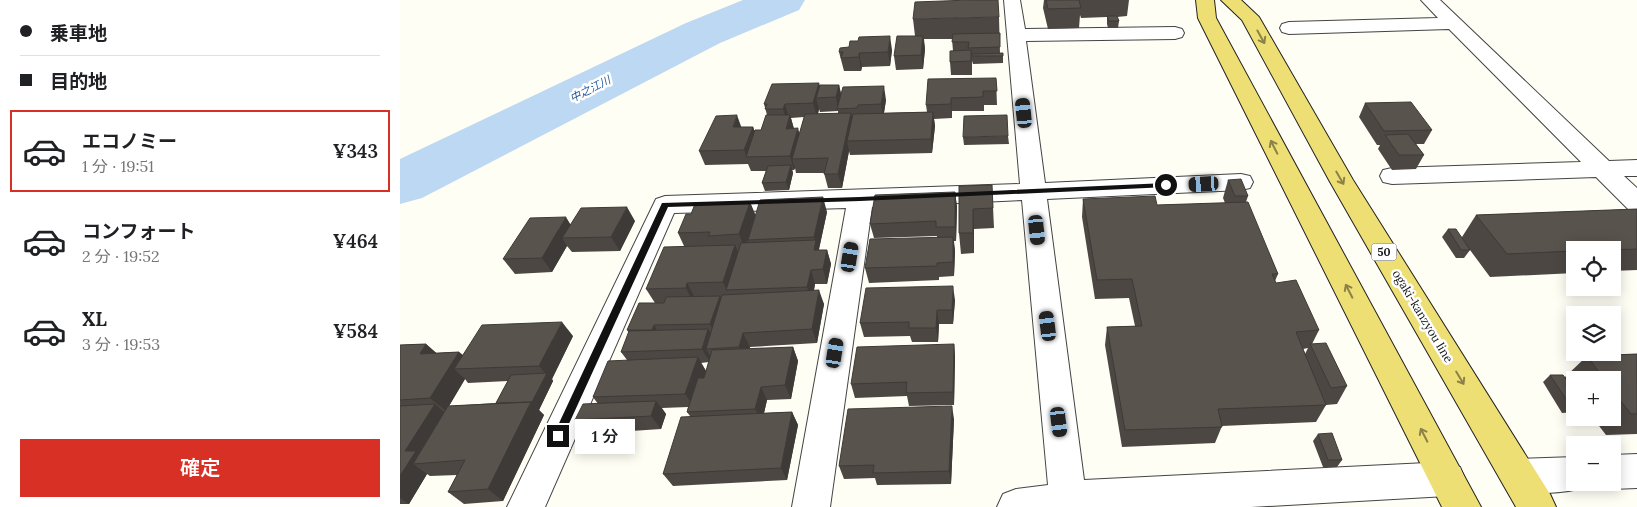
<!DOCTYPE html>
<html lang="ja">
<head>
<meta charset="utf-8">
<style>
	body { margin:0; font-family:Lora,"Noto Sans JP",serif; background:#f6f6f6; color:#202124; height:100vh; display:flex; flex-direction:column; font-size:19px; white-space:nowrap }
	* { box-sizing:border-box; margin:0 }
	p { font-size:16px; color:#757577 }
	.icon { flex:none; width:28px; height:28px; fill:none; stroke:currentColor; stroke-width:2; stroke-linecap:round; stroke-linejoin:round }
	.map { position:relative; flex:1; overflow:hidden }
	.side { display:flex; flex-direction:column; background:#fff; width:400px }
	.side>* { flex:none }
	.top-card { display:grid; align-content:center; height:110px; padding:0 20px; background:#fff }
	.tools { position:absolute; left:1166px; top:241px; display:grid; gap:10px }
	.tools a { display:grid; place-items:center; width:55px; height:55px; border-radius:0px; background:#fff; box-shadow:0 2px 12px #0003; font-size:25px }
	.end { position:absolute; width:22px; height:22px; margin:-11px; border:6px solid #111; background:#fff; box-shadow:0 0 0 2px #fff }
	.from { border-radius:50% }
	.bubble { position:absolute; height:35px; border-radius:0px; background:#fff; box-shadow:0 2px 12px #0003; font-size:16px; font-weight:600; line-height:35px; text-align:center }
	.car { position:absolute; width:15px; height:30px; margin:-15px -8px; border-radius:6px; box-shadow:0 0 4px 1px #0007; background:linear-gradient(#222 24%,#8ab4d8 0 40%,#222 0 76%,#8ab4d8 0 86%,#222 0) }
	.top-card b { display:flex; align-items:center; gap:18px; height:48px; font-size:19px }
	.top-card b+b { border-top:1px solid #e0e0e0 }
	.top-card i { width:12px; height:12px; background:#202124 }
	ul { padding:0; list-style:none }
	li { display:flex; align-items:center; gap:15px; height:82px; margin:0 10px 8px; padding:0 10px; border:2px solid transparent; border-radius:0px }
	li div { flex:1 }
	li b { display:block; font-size:19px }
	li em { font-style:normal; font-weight:600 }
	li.selected { border-color:#d93025 }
	li>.icon { width:45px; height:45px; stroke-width:1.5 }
	.primary-button { display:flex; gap:10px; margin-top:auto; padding:10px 20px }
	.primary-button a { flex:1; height:58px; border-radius:0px; background:#d93025; color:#fff; font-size:20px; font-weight:600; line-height:58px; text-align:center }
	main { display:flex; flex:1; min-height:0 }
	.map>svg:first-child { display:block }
</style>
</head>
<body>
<main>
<section class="side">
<div class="top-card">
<b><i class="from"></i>乗車地</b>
<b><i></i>目的地</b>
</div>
<ul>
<li class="selected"><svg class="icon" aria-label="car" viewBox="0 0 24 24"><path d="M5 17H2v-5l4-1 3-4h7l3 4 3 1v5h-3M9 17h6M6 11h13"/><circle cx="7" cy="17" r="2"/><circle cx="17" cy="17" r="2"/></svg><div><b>エコノミー</b><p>1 分 · 19:51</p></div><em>¥343</em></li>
<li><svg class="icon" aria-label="car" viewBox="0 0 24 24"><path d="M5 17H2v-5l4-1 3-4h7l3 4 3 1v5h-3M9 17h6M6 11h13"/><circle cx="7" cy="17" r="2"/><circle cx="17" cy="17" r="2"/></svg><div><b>コンフォート</b><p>2 分 · 19:52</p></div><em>¥464</em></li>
<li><svg class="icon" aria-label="car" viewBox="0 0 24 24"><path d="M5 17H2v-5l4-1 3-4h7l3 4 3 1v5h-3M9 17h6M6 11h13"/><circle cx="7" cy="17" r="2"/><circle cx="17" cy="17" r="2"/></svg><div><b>XL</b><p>3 分 · 19:53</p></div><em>¥584</em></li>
</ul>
<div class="primary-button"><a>確定</a></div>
</section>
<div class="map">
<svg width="1237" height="507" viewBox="0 0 1237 507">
	<rect width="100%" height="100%" fill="#fefef5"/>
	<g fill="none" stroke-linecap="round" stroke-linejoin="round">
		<path fill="#bdd8f2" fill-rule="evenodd" d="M343,0H405L399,10L320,43L22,198L0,204V159L286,23Z"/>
		<defs>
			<path id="minor" d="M604,0H620L625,29L775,27L782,29L784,33L782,37L775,39L626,41L645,183L841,174L850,176L853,182L850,188L841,190L647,199L684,480L1047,462L1060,467L1065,479L1060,491L1047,496L851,507H597L603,494L616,489L648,485L622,200L472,207L430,507H392L446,208L274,213L145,507H107L256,199L265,196L620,184Z
				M1021,0H1040L1209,161L1237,160V176H1224L1237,188V212L1228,209L1196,177L992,184L983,182L980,176L983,170L992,168L1181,162L1049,29L889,34L882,32L880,28L882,24L889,22L1038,18Z
				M1237,454V488L1212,489L1199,484V482H1212V455Z
				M1175,457V482H1189L1188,486C1166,494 1127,496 1106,488L1101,476L1106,464L1119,459Z"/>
			<path id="major" d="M796,0H814L816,18L1081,507H1042L798,18Z
				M821,0H841L859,17L953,180L1150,494L1156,507H1116L929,180L842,20Z"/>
		</defs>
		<use href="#minor" stroke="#444" stroke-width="2"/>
		<use href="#major" stroke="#222" stroke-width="2"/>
		<use href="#minor" fill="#fff" fill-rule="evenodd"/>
		<use href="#major" fill="#eedf75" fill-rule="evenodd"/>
	</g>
	<path fill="#4d4743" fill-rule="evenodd" d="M644,0H729L727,16L717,17L719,21L718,28H708L707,24V17L681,18L680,15L679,28L648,29L643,8Z
		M599,17L600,53H603V63L573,64L572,61V75H551L550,62L553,51L552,39H524L525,49L523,69L496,70L494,56L515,36L513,19Z
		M492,50L490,66L462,67L461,71H444L439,52Z
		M596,78L597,105H584V111H552V118L534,119L535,126L532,153L450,155L449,151L442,188H428L424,173H396L395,168L394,170H392L393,173L389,190L365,191L362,183L366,171H351L348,164L305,165L299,151L342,127H353L355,132L361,130L367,115L364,104L420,85H439L441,94L486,100L484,113L527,112L526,105ZM419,109L420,112L438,111V113L418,114ZM404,117L400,134L394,129L391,118Z
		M965,103L1032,130L1024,144H1016L1024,155L1016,169L992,170L978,149L980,145H977L959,117Z
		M608,136L609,144L564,145L563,137Z
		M828,180L848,196L846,202L878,274L875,281L876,283L919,330L912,344L947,386L937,404L926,405L916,422L822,426L815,443L722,447L705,345L707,327L735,326L729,298L695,299L682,217L683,199L757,205L825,203L823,198ZM908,348L905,354L903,349Z
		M592,185L594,228L574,229V253L561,254L559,233V186Z
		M555,192L557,207L556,241H554L555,251L554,276L539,277V280L469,283L465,268L537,237V236L474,238L470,224Z
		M350,202L355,216L427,212L419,249V250H427L431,264L427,284H415L414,290L424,304L417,343L350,347L349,349L393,347L398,361L391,399L367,400L364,413L392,412L398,425L387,480L273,486L263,474L290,416L287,412L288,407L262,408L266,414L261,429L187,434L175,420L198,404L193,397L227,360L221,352L229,333L227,330L255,303L246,289L284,246L278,233L291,214ZM309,362L306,371L301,363Z
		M1237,209V270L1212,271V250H1175V273L1090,277L1070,250L1064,258H1056L1042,237L1048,229L1062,237L1076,215Z
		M235,221L220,251L172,252L167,246L152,272L115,274L103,259L171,224Z
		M555,300L553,324H539L538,342H512L510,336L464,337L460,323Z
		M173,336L152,379L153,381L139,410L144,415L103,501L64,504L48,492L57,475L30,476L27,474L9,504H0V345L26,344L36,353L59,352L63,355ZM65,379L68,383L108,381L96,403L49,406Z
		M554,344L555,357L554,405L509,406L507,396L455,398L451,384Z
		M1237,354V434L1206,435L1193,418H1212V380H1175V412L1162,413L1143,382L1150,375L1165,377L1187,356Z
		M554,419L551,484L477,485L475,478L444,479L439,466Z
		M918,434L942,460L937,467H923L913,441Z"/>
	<path fill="#3e3a37" d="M490,36L492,50L490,66L488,52Z
		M523,36L525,49L523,69L521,55Z
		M459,53L462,67L461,71L459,57Z
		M419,83L423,96L416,98L419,109L417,117L413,103Z
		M439,85L442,98L438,109L436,97Z
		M484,86L486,100L483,118L481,104Z
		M551,98L552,111V118L551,104Z
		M385,104L389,118L387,123L383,109Z
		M533,112L535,126L532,153L531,139Z
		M451,113L454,127L447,141L449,151L442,188L438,174Z
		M337,115L342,129L333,127Z
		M390,115L394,129H386Z
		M353,127L358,141L347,157L344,150Z
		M398,128L402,143L392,159L395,168L394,170L390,156Z
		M391,165L393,173L389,190L386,182Z
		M555,192L557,207L556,241L555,227Z
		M423,197L427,212L419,249L421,254L414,250L416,242L414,237Z
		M350,202L356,216L345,249L339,234Z
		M227,207L235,221L220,251L211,237Z
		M573,209L574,229V253L573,233Z
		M166,217L175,232L162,238L167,246L152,272L142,258Z
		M553,237L555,251L554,276L553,262Z
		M335,245L341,259L327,290L323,282Z
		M427,250L431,264L427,284L423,269Z
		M411,270L415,284L412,301L407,287Z
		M287,283L295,298L293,302L286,288Z
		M553,286L555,300L553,324L552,310Z
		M419,290L424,304L417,343L412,329Z
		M320,296L327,310L317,338L310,324Z
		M537,310L539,324L538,342L536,328Z
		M162,322L173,336L152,379L153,381L139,410L144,415L103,501L88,489L131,402L146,374L139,366Z
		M254,325L262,339L261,344L252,330Z
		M308,329L316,343L306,349L311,358L310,362L302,349Z
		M343,333L350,347L346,361L339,347Z
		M26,344L41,357L20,354Z
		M554,344L555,357L554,405L553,392Z
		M393,347L398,361L391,399L385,385Z
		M59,352L73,366L54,369L65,379L46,411L30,398Z
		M298,357L306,371L294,407L285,394Z
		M361,387L367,400L362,422L355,409Z
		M256,401L266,414L261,429L251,416Z
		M35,404L51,418L13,464L27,474L9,504L0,498V476L5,451Z
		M552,406L554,419L551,484L549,471Z
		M392,412L398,425L387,480L381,468Z"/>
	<path fill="#59534e" stroke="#3e3a37" d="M570,0H598L599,17L513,19L515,2Z
		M646,0H679L681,8L648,9Z
		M707,16H717L719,21H709Z
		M600,33V47L568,48L569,42H552L553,34Z
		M490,36L488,52L459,53V57L441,58L443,52H439L440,48L449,47L450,41H458L459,37Z
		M497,36H523L521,55L494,56Z
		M571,50V61L550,62V51Z
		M603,53V56H572V54Z
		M596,78L597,91H583V97L551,98V104L526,105L528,79Z
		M419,83L413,103L385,104L383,109H365L367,104H364L372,84Z
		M420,85H439L436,97L416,98Z
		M484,86L481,104L458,105L457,108L437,109L443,87Z
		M1011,102L1032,130L984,131L965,103Z
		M533,112L531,139L447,141L453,114Z
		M451,113L438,174H424L428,158L392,159L405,114Z
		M337,115L333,127H353L344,150L299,151L316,116Z
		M366,115H390L386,129L398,128L390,156L346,157L355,130H361Z
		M607,115L608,136L563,137L564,116Z
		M1008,134L1024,155H999L985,135Z
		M391,165L386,182L362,183L368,166Z
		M841,179L848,196H835L828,180Z
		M592,185L593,208L573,209V233H559V186Z
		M555,192V227H536V221L470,224L475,195Z
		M755,196L757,205L848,202L878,274H872L876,283L896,280L919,330L896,332L926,405L818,409L822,427L725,430L707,327L742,326L732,279L697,280L683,199Z
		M423,197L414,237L348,240L360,200Z
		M350,202L339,234L308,236L310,232L278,233L286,214H291L295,204Z
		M227,207L211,237L162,238L181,208Z
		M1237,209V249L1208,250H1175V251L1107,254L1076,215Z
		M166,217L142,258L103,259L130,218Z
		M1048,229H1056L1070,250H1061Z
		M553,237V262L537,263V266L465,268L470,239Z
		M416,240L414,250H427L423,269L411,270L407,287L326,290L341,243Z
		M335,245L323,282L287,283L286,288L246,289L264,247Z
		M553,286L552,310H537L536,328H509V322L460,323L466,288Z
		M419,290L412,329L343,333L339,347L306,349L322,295Z
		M320,296L310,324L254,325L252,330H227L239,303H264L266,297Z
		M162,322L139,366L54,369L82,325Z
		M308,329L302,349L221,352L229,331Z
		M926,343L947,386L931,388L910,344Z
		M26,344L20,354L59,352L30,398L0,400V345Z
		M554,344L553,392L506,393L507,382L451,384L457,347Z
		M393,347L385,385L361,387L355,409L287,412L298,378H304L312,350Z
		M1237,354V414H1231L1212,390V380H1205L1187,356Z
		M298,357L285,394L193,397L208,361Z
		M147,373L132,402H131L96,403L111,375Z
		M1150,375H1163L1175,392V405H1170Z
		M256,401L251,416L175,420L183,404Z
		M131,402L88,489L48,492L65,460L13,464L48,406Z
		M35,404L5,451H16L0,476V406Z
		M552,406L549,471L473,473L474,465L439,466L448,409Z
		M392,412L381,468L263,474L281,417Z
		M932,433L942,460H928L918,434Z"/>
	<defs><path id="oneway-shaft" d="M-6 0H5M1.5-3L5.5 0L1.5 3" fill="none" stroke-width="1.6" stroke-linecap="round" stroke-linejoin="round" transform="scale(1.25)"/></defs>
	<g stroke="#8b8248">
		<use href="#oneway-shaft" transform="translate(861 37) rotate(61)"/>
		<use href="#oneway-shaft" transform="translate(874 147) rotate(-117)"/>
		<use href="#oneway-shaft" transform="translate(940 178) rotate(60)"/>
		<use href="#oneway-shaft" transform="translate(949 291) rotate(-117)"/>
		<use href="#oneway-shaft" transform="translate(1060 378) rotate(59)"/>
		<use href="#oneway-shaft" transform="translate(1024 435) rotate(-117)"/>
	</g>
	<path fill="#111" d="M766,183L768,184V187L460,201L268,207L162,439L158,441L153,436L262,203L460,197Z"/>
	<g text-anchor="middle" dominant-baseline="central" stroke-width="5" stroke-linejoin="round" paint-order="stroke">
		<g font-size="11" font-style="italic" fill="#22589b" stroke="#fff">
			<text transform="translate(190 89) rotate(-27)">中之江川</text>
		</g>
		<rect fill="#fff" stroke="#585858" stroke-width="1" x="971.5" y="243.5" width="25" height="17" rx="4"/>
		<g font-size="11" font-weight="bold" fill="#111">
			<text x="984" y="252">50</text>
		</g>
		<g font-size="12" fill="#111" stroke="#fff">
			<text transform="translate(1023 316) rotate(59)">ogaki-kanzyou line</text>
		</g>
	</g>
</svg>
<div class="tools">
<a><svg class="icon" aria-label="locate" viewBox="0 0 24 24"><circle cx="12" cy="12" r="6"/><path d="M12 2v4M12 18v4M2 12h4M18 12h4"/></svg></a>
<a><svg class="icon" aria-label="layers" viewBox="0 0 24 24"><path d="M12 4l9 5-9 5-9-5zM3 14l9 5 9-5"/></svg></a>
<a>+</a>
<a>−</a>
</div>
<i class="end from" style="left:766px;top:185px"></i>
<i class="end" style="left:158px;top:436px"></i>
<div class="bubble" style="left:175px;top:419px;width:60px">1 分</div>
<i class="car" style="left:624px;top:113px;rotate:354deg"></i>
<i class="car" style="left:804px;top:184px;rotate:267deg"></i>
<i class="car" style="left:637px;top:230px;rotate:174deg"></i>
<i class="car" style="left:450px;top:257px;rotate:9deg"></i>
<i class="car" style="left:648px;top:326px;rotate:353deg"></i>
<i class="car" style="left:435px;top:353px;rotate:9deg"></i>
<i class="car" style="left:659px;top:422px;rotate:173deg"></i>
</div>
</main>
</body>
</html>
